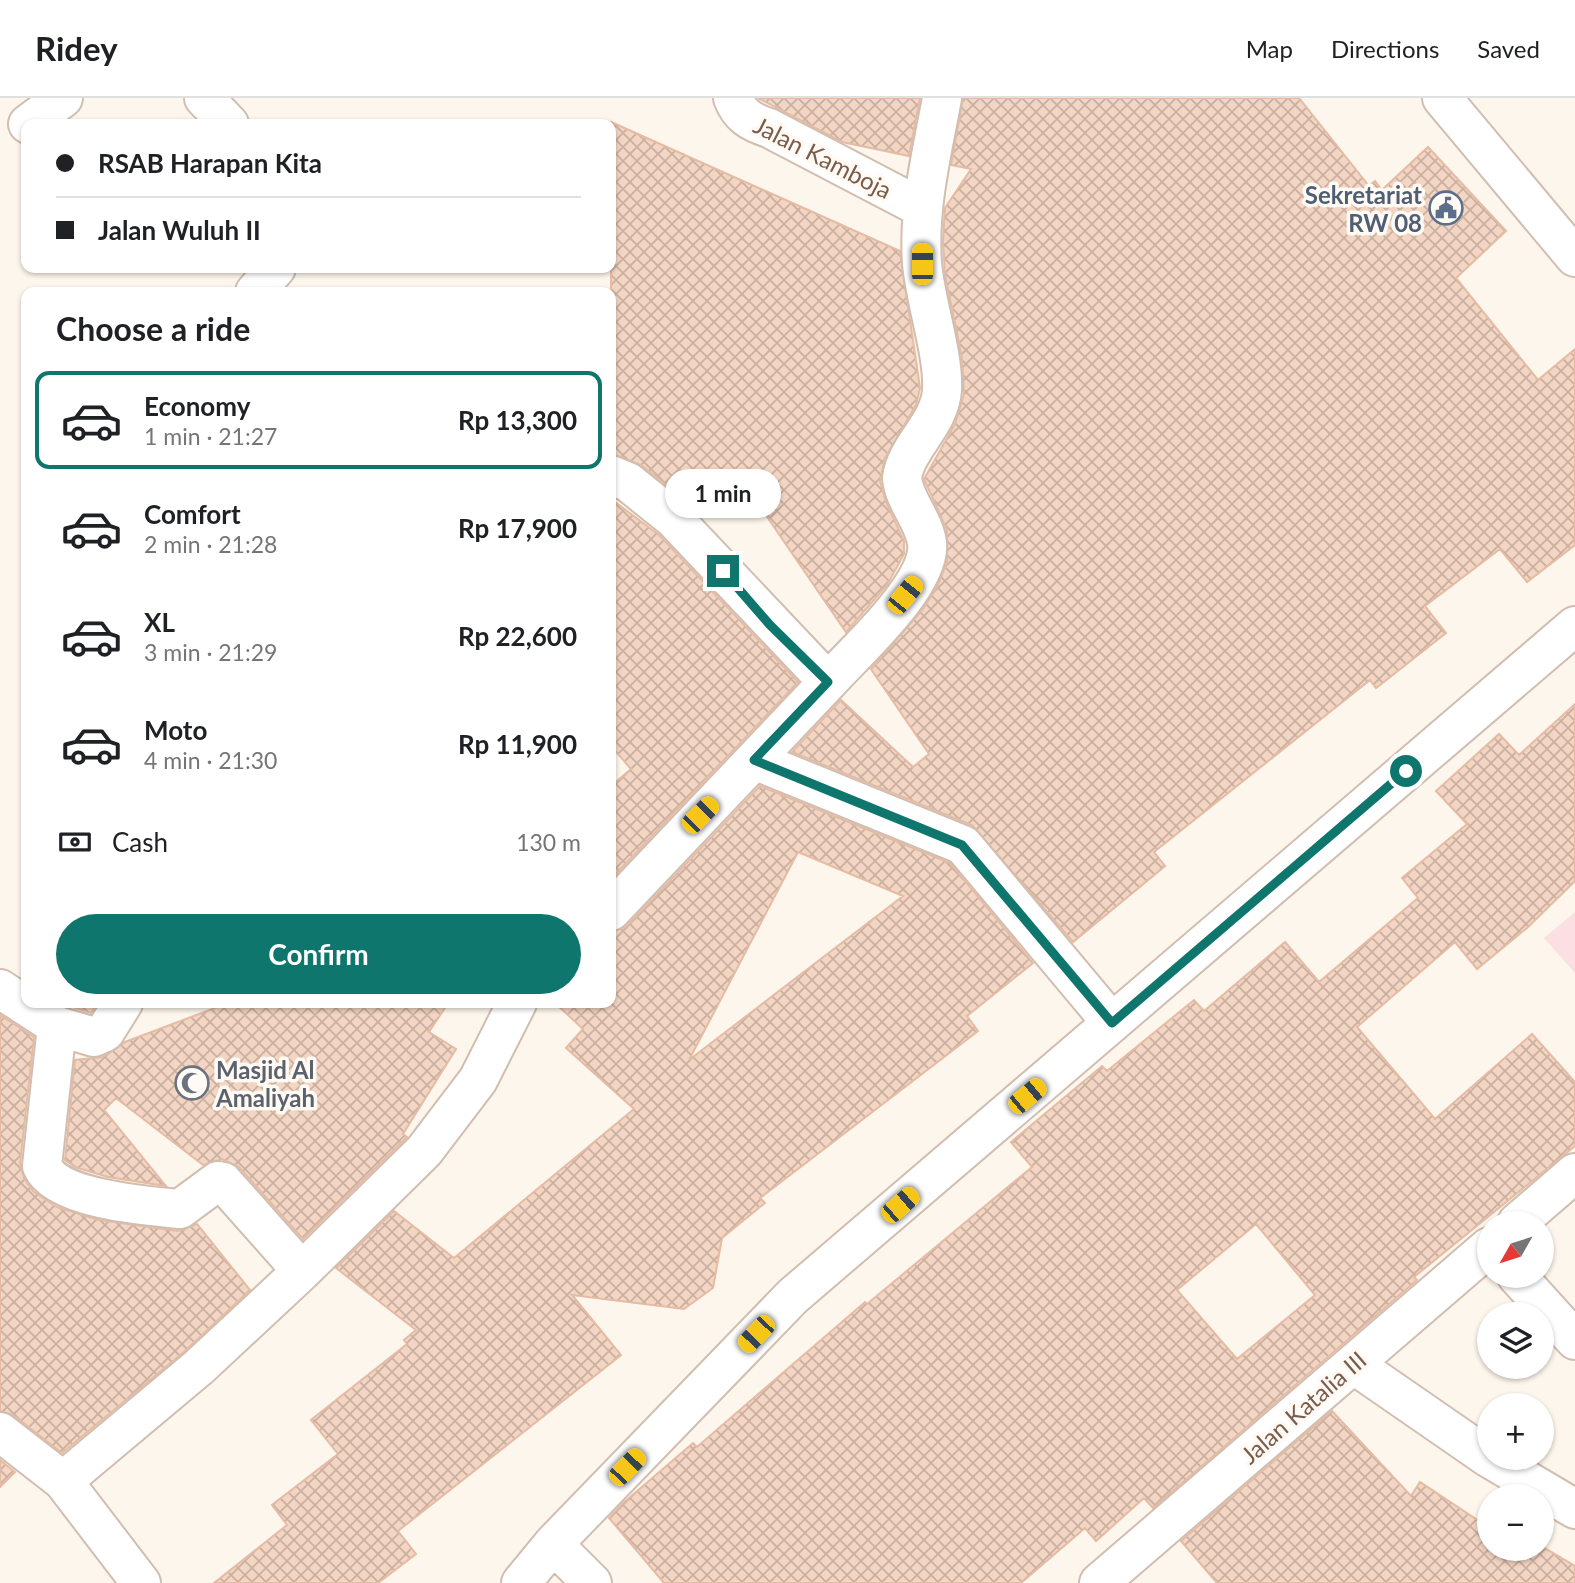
<!DOCTYPE html>
<html lang="en">
<head>
<meta charset="utf-8">
<style>
	body { margin:0; font-family:Lato,sans-serif; background:#f2f2f2; color:#202124; height:100vh; display:flex; flex-direction:column; font-size:26px; white-space:nowrap }
	* { box-sizing:border-box; margin:0 }
	p { font-size:23px; color:#757577 }
	.icon { flex:none; width:38px; height:38px; fill:none; stroke:currentColor; stroke-width:2; stroke-linecap:round; stroke-linejoin:round }
	.map { position:relative; flex:1; overflow:hidden }
	.sheet { position:absolute; left:21px; top:189px; width:595px; height:721px; display:flex; flex-direction:column; background:#fff; border-radius:14px; box-shadow:0 2px 5px #0004 }
	.sheet>* { flex:none }
	.guide { position:absolute; left:21px; top:21px; width:595px; height:154px; border-radius:14px; box-shadow:0 2px 5px #0004; display:grid; align-content:center; height:154px; padding:0 35px; background:#fff }
	.needle { width:46px; rotate:231deg }
	.controls { position:absolute; left:1477px; top:1113px; display:grid; gap:14px }
	.controls a { display:grid; place-items:center; width:77px; height:77px; border-radius:50%; background:#fff; box-shadow:0 2px 5px #0004; font-size:35px }
	.end { position:absolute; width:32px; height:32px; margin:-16px; border:9px solid #0f766e; background:#fff; box-shadow:0 0 0 4px #fff }
	.from { border-radius:50% }
	.bubble { position:absolute; height:49px; border-radius:24px; background:#fff; box-shadow:0 2px 5px #0004; font-size:23px; font-weight:700; line-height:49px; text-align:center }
	.car { position:absolute; width:21px; height:42px; margin:-21px -10px; border-radius:9px; box-shadow:0 0 5px 2px #0007; background:linear-gradient(#f5c518 24%,#345 0 40%,#f5c518 0 76%,#345 0 86%,#f5c518 0) }
	.guide b { display:flex; align-items:center; gap:24px; height:66px; font-size:26px }
	.guide b+b { border-top:2px solid #e0e0e0 }
	.guide i { width:18px; height:18px; background:#202124 }
	ul { padding:0; list-style:none }
	li { display:flex; align-items:center; gap:21px; height:98px; margin:0 14px 10px; padding:0 21px; border:4px solid transparent; border-radius:14px }
	li div { flex:1 }
	li b { display:block; font-size:26px }
	li em { font-style:normal; font-weight:700 }
	li.selected { border-color:#0f766e }
	li>.icon { width:63px; height:63px; stroke-width:1.5 }
	h2 { padding:0 35px; font-size:32px; line-height:84px }
	.pay { display:flex; align-items:center; gap:18px; height:77px; padding:0 35px; font-size:26px }
	.pay p { margin-inline-start:auto }
	.primary-button { display:flex; gap:14px; margin-top:auto; padding:14px 35px }
	.primary-button a { flex:1; height:80px; border-radius:42px; background:#0f766e; color:#fff; font-size:28px; font-weight:700; line-height:80px; text-align:center }
	header { display:flex; align-items:center; gap:42px; box-sizing:border-box; height:98px; padding:0 35px; background:#fff; border-bottom:2px solid #e0e0e0 }
	header strong { font-size:33px }
	nav { display:flex; gap:38px; margin-inline-start:auto; font-size:24px }
	.map>svg:first-child { display:block }
</style>
</head>
<body>
<header>
<strong>Ridey</strong>
<nav><a>Map</a><a>Directions</a><a>Saved</a></nav>
</header>
<div class="map">
<svg width="1575" height="1485" viewBox="0 0 1575 1485">
	<defs>
		<pattern id="building-cross-hatch" width="8" height="8" patternUnits="userSpaceOnUse" patternTransform="scale(1.75)"><rect width="8" height="8" fill="#f3d5c3"/><path d="M0 0l8 8M0 8l8-8" fill="none" stroke="#cab0a1"/></pattern>
	</defs>
	<rect width="100%" height="100%" fill="#fdf6ec"/>
	<path fill="#fbdfe3" d="M1575,814V875L1544,840Z"/>
	<path fill="url(#building-cross-hatch)" stroke="#e6bba3" stroke-width="2" fill-rule="evenodd" d="M758,0H920L909,58L842,44Z
		M963,0H1299L1369,88L1375,83L1382,92L1428,49L1506,133L1456,180L1538,282L1575,251V447L1527,484L1500,451L1425,508L1446,535L1376,590L1370,582L1154,754L1165,768L1073,844L972,727L792,654L841,602L913,669L929,656L871,571L923,511L937,489L947,464V432L924,381L955,326L964,296L962,260L945,177L943,144L945,110L971,71L951,67Z
		M611,24L900,153L920,290L916,307L885,360L880,383L886,404L904,443V456L887,487L846,534L735,372L689,405L641,367L611,356Z
		M611,401L659,437L798,584L611,781V688L631,671L611,648Z
		M1575,606V783L1527,830L1477,871L1455,844L1357,929L1435,1021L1532,936L1575,984V1048L1414,1179L1417,1182L1153,1410L1144,1400L1096,1443L1085,1430L1021,1485H664L609,1420L622,1406L693,1345L697,1349L865,1204L867,1206L1032,1069L1011,1044L1102,968L1107,973L1194,902L1204,913L1285,844L1319,884L1418,800L1402,780L1467,726L1436,693L1499,636L1519,657ZM1256,1126L1315,1197L1237,1261L1177,1192Z
		M760,688L950,765L1033,865L967,918L978,933L760,1100L765,1105L722,1140L713,1190L684,1211L572,1197L621,1257L398,1433L416,1456L378,1485H214L287,1427L272,1407L338,1356L311,1322L407,1246L404,1242L416,1232L336,1170L394,1113L454,1160L634,1011L566,950L583,931L555,905H611V834L627,828ZM798,754L903,798L689,962Z
		M61,905H97L91,915Z
		M228,905H448L429,934L456,951L403,1036L407,1039L303,1141L239,1069L222,1061L203,1067L116,1000L104,1012L166,1088L108,1079L75,1069L65,1062L75,962L103,959L125,944Z
		M0,917L34,939L20,1066L24,1080L33,1093L57,1109L99,1122L178,1133L197,1126L250,1192L185,1253L62,1355L13,1317L0,1313Z
		M1332,1313L1411,1398L1420,1384L1482,1425L1489,1412V1451H1542V1442L1545,1445L1543,1449L1575,1468V1485H1217L1181,1443Z
		M0,1362L15,1374L0,1389Z"/>
	<g fill="none" stroke-linecap="round" stroke-linejoin="round">
		<defs>
			<path id="minor" d="M204,0L229,26
				M733,0C740,18 751,24 769,30L922,110
				M1442,0L1575,159
				M28,26L63,0
				M255,194L276,170
				M611,377L628,384L674,421L828,584L611,813
				M828,584C854,555 932,486 927,445C924,422 904,403 902,380C906,349 940,326 942,292C944,256 925,203 922,165C918,109 932,55 942,0
				M754,662L963,747L1112,925
				M0,891L57,928L94,939L105,934L123,905
				M57,928L42,1068C56,1101 146,1108 180,1111L218,1083L223,1084L302,1173
				M1517,1125L1575,1075
				M1517,1178L1575,1242
				M1353,1266L1489,1360
				M0,1334L63,1383L141,1485
				M1489,1360L1575,1411
				M63,1383L199,1269L302,1173L424,1053L478,982L517,905
				M553,1446L592,1485
				M521,1485L553,1446L793,1198L1575,528
				M1099,1485L1489,1149"/>
		</defs>
		<use href="#minor" stroke="#d1beb0" stroke-width="42"/>
		<use href="#minor" stroke="#fff" stroke-width="38"/>
	</g>
	<g fill="none" stroke-linecap="round" stroke-linejoin="round">
		<path stroke="#0f766e" stroke-width="9" d="M723,473L770,527L828,584L754,662L962,747L1112,925L1406,673"/>
	</g>
	<defs>
		<symbol id="civic-ring" viewBox="-11 -11 22 22"><circle r="9.5" fill="#fffaf3" stroke="#5c6f8a" stroke-width="1.5"/><path d="M-.6-6.5H3V-4.5H.6V-3L4-1V1h2V6H-6V1h2V-1L-.6-3ZM-1.2 2.5V6h2.4V2.5Z" fill="#5c6f8a"/></symbol>
		<symbol id="mosque-ring" viewBox="-11 -11 22 22"><circle r="9.5" fill="#fffaf3" stroke="#6b7280" stroke-width="1.5"/><path d="M3.5-4.9A6 6 0 1 0 3.5 4.9A5 5 0 1 1 3.5-4.9Z" fill="#6b7280"/></symbol>
	</defs>
	<g fill-rule="evenodd">
		<use href="#civic-ring" x="1427" y="91" width="38" height="38"/>
		<use href="#mosque-ring" x="173" y="966" width="38" height="38"/>
	</g>
	<g text-anchor="middle" dominant-baseline="central" stroke-width="7" stroke-linejoin="round" paint-order="stroke">
		<g font-size="24" fill="#7a5c4d" stroke="#fffaf3">
			<text transform="translate(823 59) rotate(27)">Jalan Kamboja</text>
			<text transform="translate(1303 1309) rotate(-41)">Jalan Katalia III</text>
		</g>
		<g font-size="24" font-weight="bold" fill="#4e5e75" stroke="#fffaf3" text-anchor="end">
			<text x="1422" y="96">Sekretariat<tspan x="1422" dy="28">RW 08</tspan></text>
		</g>
		<g font-size="24" font-weight="bold" fill="#5b616d" stroke="#fffaf3" text-anchor="start">
			<text x="216" y="971">Masjid Al<tspan x="216" dy="28">Amaliyah</tspan></text>
		</g>
	</g>
</svg>
<div class="controls">
<a><svg class="needle" viewBox="-14 -14 28 28"><path d="M0-13l5 13h-10z" fill="#e53935"/><path d="M0 13l5-13h-10z" fill="#757577"/></svg></a>
<a><svg class="icon" aria-label="layers" viewBox="0 0 24 24"><path d="M12 4l9 5-9 5-9-5zM3 14l9 5 9-5"/></svg></a>
<a>+</a>
<a>−</a>
</div>
<i class="end from" style="left:1406px;top:673px"></i>
<i class="end" style="left:723px;top:473px"></i>
<div class="bubble" style="left:665px;top:371px;width:116px">1 min</div>
<i class="car" style="left:922px;top:166px;rotate:0deg"></i>
<i class="car" style="left:905px;top:497px;rotate:39deg"></i>
<i class="car" style="left:700px;top:717px;rotate:45deg"></i>
<i class="car" style="left:1027px;top:998px;rotate:50deg"></i>
<i class="car" style="left:900px;top:1107px;rotate:49deg"></i>
<i class="car" style="left:756px;top:1236px;rotate:224deg"></i>
<i class="car" style="left:627px;top:1369px;rotate:44deg"></i>
<div class="guide">
<b><i class="from"></i>RSAB Harapan Kita</b>
<b><i></i>Jalan Wuluh II</b>
</div>
<section class="sheet">
<h2>Choose a ride</h2>
<ul>
<li class="selected"><svg class="icon" aria-label="car" viewBox="0 0 24 24"><path d="M5 17H2v-5l4-1 3-4h7l3 4 3 1v5h-3M9 17h6M6 11h13"/><circle cx="7" cy="17" r="2"/><circle cx="17" cy="17" r="2"/></svg><div><b>Economy</b><p>1 min · 21:27</p></div><em>Rp 13,300</em></li>
<li><svg class="icon" aria-label="car" viewBox="0 0 24 24"><path d="M5 17H2v-5l4-1 3-4h7l3 4 3 1v5h-3M9 17h6M6 11h13"/><circle cx="7" cy="17" r="2"/><circle cx="17" cy="17" r="2"/></svg><div><b>Comfort</b><p>2 min · 21:28</p></div><em>Rp 17,900</em></li>
<li><svg class="icon" aria-label="car" viewBox="0 0 24 24"><path d="M5 17H2v-5l4-1 3-4h7l3 4 3 1v5h-3M9 17h6M6 11h13"/><circle cx="7" cy="17" r="2"/><circle cx="17" cy="17" r="2"/></svg><div><b>XL</b><p>3 min · 21:29</p></div><em>Rp 22,600</em></li>
<li><svg class="icon" aria-label="car" viewBox="0 0 24 24"><path d="M5 17H2v-5l4-1 3-4h7l3 4 3 1v5h-3M9 17h6M6 11h13"/><circle cx="7" cy="17" r="2"/><circle cx="17" cy="17" r="2"/></svg><div><b>Moto</b><p>4 min · 21:30</p></div><em>Rp 11,900</em></li>
</ul>
<div class="pay"><svg class="icon" aria-label="cash" viewBox="0 0 24 24"><path d="M3 7h18v10H3z"/><circle cx="12" cy="12" r="2"/></svg>Cash<p>130 m</p></div>
<div class="primary-button"><a>Confirm</a></div>
</section>
</div>
</body>
</html>
